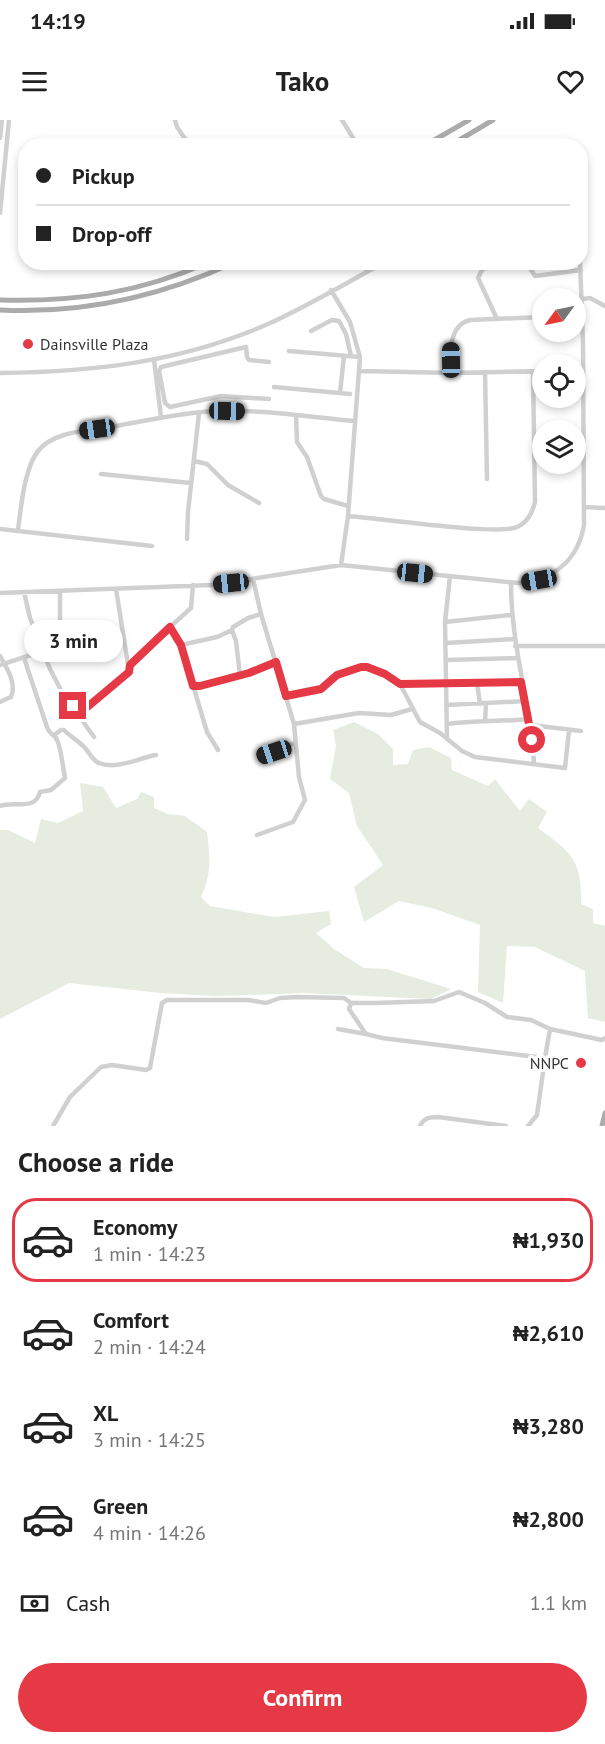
<!DOCTYPE html>
<html lang="en">
<head>
<meta charset="utf-8">
<style>
	body { margin:0; font-family:"PT Sans",sans-serif; background:#f2f2f2; color:#222; height:100vh; display:flex; flex-direction:column; font-size:22px; white-space:nowrap }
	* { box-sizing:border-box; margin:0 }
	p { font-size:20px; color:#767676 }
	.icon { flex:none; width:33px; height:33px; fill:none; stroke:currentColor; stroke-width:2; stroke-linecap:round; stroke-linejoin:round }
	.map { position:relative; height:1006px; overflow:hidden }
	.panel { display:flex; flex-direction:column; background:#fff; flex:1 }
	.panel>* { flex:none }
	.top-card { position:absolute; left:18px; top:18px; width:570px; height:132px; border-radius:24px; box-shadow:0 3px 9px #0003; display:grid; align-content:center; height:132px; padding:0 18px; background:#fff }
	.needle { width:39px; rotate:237deg }
	.tools { position:absolute; left:532px; top:168px; display:grid; gap:12px }
	.tools a { display:grid; place-items:center; width:54px; height:54px; border-radius:50%; background:#fff; box-shadow:0 3px 9px #0003; font-size:30px }
	.end { position:absolute; width:27px; height:27px; margin:-14px; border:8px solid #e63946; background:#fff; box-shadow:0 0 0 3px #fff }
	.from { border-radius:50% }
	.bubble { position:absolute; height:42px; border-radius:21px; background:#fff; box-shadow:0 3px 9px #0003; font-size:20px; font-weight:800; line-height:42px; text-align:center }
	.car { position:absolute; width:18px; height:36px; margin:-18px -9px; border-radius:8px; box-shadow:0 0 4px 2px #0007; background:linear-gradient(#222 24%,#8ab4d8 0 40%,#222 0 76%,#8ab4d8 0 86%,#222 0) }
	.top-card b { display:flex; align-items:center; gap:21px; height:57px; font-size:22px }
	.top-card b+b { border-top:2px solid #e0e0e0 }
	.top-card i { width:15px; height:15px; background:#222 }
	ul { padding:0; list-style:none }
	li { display:flex; align-items:center; gap:18px; height:84px; margin:0 12px 9px; padding:0 6px; border:3px solid transparent; border-radius:24px }
	li div { flex:1 }
	li b { display:block; font-size:22px }
	li em { font-style:normal; font-weight:800 }
	li.active { border-color:#e63946 }
	li>.icon { width:54px; height:54px; stroke-width:1.5 }
	h2 { padding:0 18px; font-size:27px; line-height:72px }
	.pay { display:flex; align-items:center; gap:15px; height:66px; padding:0 18px; font-size:22px }
	.pay p { margin-inline-start:auto }
	.button { display:flex; gap:12px; margin-top:auto; padding:12px 18px }
	.button a { flex:1; height:69px; border-radius:36px; background:#e63946; color:#fff; font-size:24px; font-weight:800; line-height:69px; text-align:center }
	.status { display:flex; justify-content:space-between; align-items:center; height:42px; padding:0 30px; background:#fff; direction:ltr }
	.status svg { height:16px; fill:currentColor }
	header { display:flex; justify-content:space-between; align-items:center; height:78px; padding:0 18px; background:#fff; font-size:27px; font-weight:800 }
	.map>svg:first-child { display:block }
</style>
</head>
<body>
<div class="status"><b>14:19</b><svg viewBox="0 0 49 12"><path d="M0 12V9h3v3zM5 12V6h3v6zM10 12V3h3v9zM15 12V0h3v12zM26 1h20v11H26zM47 4h2v5h-2z"/></svg></div>
<header><svg class="icon" aria-label="menu" viewBox="0 0 24 24"><path d="M4 6h16M4 12h16M4 18h16"/></svg>Tako<svg class="icon" aria-label="heart" viewBox="0 0 24 24"><path d="M12 20l-8-8c-3-5 5-10 8-4 3-6 11-1 8 4z"/></svg></header>
<div class="map">
<svg width="605" height="1006" viewBox="0 0 605 1006">
	<rect width="100%" height="100%" fill="#fff"/>
	<path fill="#e6ecdf" d="M354,602L378,614L393,629V645L408,644L413,630L429,627L451,638L452,650L488,666L495,659L520,691L529,679L547,692L538,708C572,733 582,740 581,784L593,789V803L605,806V902L588,898L585,851L535,827L507,826L503,883L478,872L480,805L432,788L399,781L364,802L354,767L383,745L357,706L349,673L330,659L336,626L333,610Z
		M80,663L103,667L116,688L137,679L141,672L154,677V688L168,694L185,696L207,712C210,737 212,754 201,777L210,786L274,797L329,791L331,804L316,813L334,829L364,848L387,849L451,869L431,879L305,873L215,876L161,873L69,863L0,899V710H8L35,723L41,699L58,703L83,691Z"/>
	<g fill="none" stroke-linecap="round" stroke-linejoin="round">
		<path stroke="#d0d0d0" stroke-width="4.5" d="M175,0L177,7L190,26
			M342,0L358,26
			M0,18L2,0
			M0,93L9,0
			M494,142L482,150L478,158L497,199
			M526,142L535,156L581,150
			M331,170L350,202L360,237L348,396L341,445
			M582,179L590,178L605,186
			M311,211L332,200L339,201L346,214L351,236
			M289,231L360,237
			M154,240L161,297
			M269,242L249,240L247,237L246,227L161,247L159,251L165,283L170,287L221,276L269,279
			M360,251L452,253L543,251
			M485,252L487,359
			M0,253C94,252 181,242 268,204C308,186 346,163 385,142
			M452,253C451,235 447,206 470,200L543,197
			M274,267L350,274
			M340,273L344,236
			M296,295L297,322L307,337L321,376L324,379L348,386
			M194,341L207,344L228,365L259,383
			M101,354L191,363
			M585,387L605,388
			M348,396C376,398 499,416 517,407C528,402 532,393 535,382L533,252
			M0,409L152,426
			M18,410C21,388 24,349 38,331C54,311 87,311 110,307C145,301 178,293 214,291C260,289 308,297 355,301
			M187,419L188,392L199,293
			M253,459L261,494L294,604L299,657L305,680L293,702L257,715
			M511,463C511,525 530,582 534,643
			M193,465L191,488L170,507L181,525L207,612L218,630
			M24,472L30,498L50,549L62,572L94,617
			M0,473L212,465L341,445L518,463C553,460 578,441 584,405L583,222L580,141
			M445,502L511,495
			M232,510L236,521L240,555
			M446,523L515,519
			M181,525L217,517L232,510L233,507L248,498L261,494
			M515,526H605
			M44,535L68,530L60,501V471
			M0,536C7,548 17,564 11,577L0,582
			M446,540L517,538
			M0,545L43,531
			M130,545L170,507
			M477,563L480,584
			M400,564L521,562
			M193,566L248,553L276,542
			M286,576L321,569L337,555L357,547H367L385,554L400,564L420,602L440,613L462,631L475,637L565,648L569,610
			M446,585L526,581
			M79,594L129,551L116,469
			M485,601L486,585
			M294,604L359,593L391,595L412,589
			M447,604C474,600 501,602 529,599
			M531,605L581,611
			M54,615L61,610H64C71,617 80,622 86,629C90,634 93,641 99,643C116,650 139,638 156,635
			M447,619L445,502L450,456
			M262,636L295,623
			M0,686C14,680 35,692 40,672L51,670L65,658C63,649 61,627 57,620C54,613 51,617 47,607L24,538
			M351,883L349,889L366,914L382,918L545,938L550,909
			M338,909L366,914
			M53,1006L70,977L101,947L112,945L146,950L150,948L162,883L167,880H248L266,883L280,878L298,877L344,878L351,883H375L434,881L459,872L485,883L507,897L531,900L550,909L602,920L605,918
			M420,1006C424,998 429,997 438,997L506,1006
			M528,1006L537,995L545,938"/>
		<path stroke="#ababab" stroke-width="5" d="M424,26L469,0
			M449,26L493,0
			M0,180C75,182 140,173 209,142
			M0,190C82,194 160,177 235,142
			M602,1006L605,993"/>
	</g>
	<g fill="none" stroke-linecap="round" stroke-linejoin="round">
		<path stroke="#e63946" stroke-width="8" d="M73,586L79,594L129,552L130,545L170,507L181,525L193,566H200L249,553L276,542L286,576L321,569L337,555L361,547H367L385,554L400,564L521,562L532,620"/>
	</g>
	<g fill="#e63946" stroke="#fff" stroke-width="2">
		<circle cx="28" cy="224" r="6"/>
		<circle cx="581" cy="943" r="6"/>
	</g>
	<g text-anchor="middle" dominant-baseline="central" stroke-width="6" stroke-linejoin="round" paint-order="stroke">
		<g font-size="16" fill="#333" stroke="#fff" text-anchor="start">
			<text x="40" y="224">Dainsville Plaza</text>
			<text x="569" y="943" text-anchor="end">NNPC</text>
		</g>
	</g>
</svg>
<div class="tools">
<a><svg class="needle" viewBox="-14 -14 28 28"><path d="M0-13l5 13h-10z" fill="#e53935"/><path d="M0 13l5-13h-10z" fill="#767676"/></svg></a>
<a><svg class="icon" aria-label="locate" viewBox="0 0 24 24"><circle cx="12" cy="12" r="6"/><path d="M12 2v4M12 18v4M2 12h4M18 12h4"/></svg></a>
<a><svg class="icon" aria-label="layers" viewBox="0 0 24 24"><path d="M12 4l9 5-9 5-9-5zM3 14l9 5 9-5"/></svg></a>
</div>
<i class="end from" style="left:532px;top:620px"></i>
<i class="end" style="left:73px;top:586px"></i>
<div class="bubble" style="left:24px;top:500px;width:99px">3 min</div>
<i class="car" style="left:451px;top:240px;rotate:359deg"></i>
<i class="car" style="left:227px;top:291px;rotate:91deg"></i>
<i class="car" style="left:97px;top:309px;rotate:262deg"></i>
<i class="car" style="left:415px;top:453px;rotate:96deg"></i>
<i class="car" style="left:539px;top:460px;rotate:260deg"></i>
<i class="car" style="left:231px;top:463px;rotate:264deg"></i>
<i class="car" style="left:274px;top:632px;rotate:252deg"></i>
<div class="top-card">
<b><i class="from"></i>Pickup</b>
<b><i></i>Drop-off</b>
</div>
</div>
<section class="panel">
<h2>Choose a ride</h2>
<ul>
<li class="active"><svg class="icon" aria-label="car" viewBox="0 0 24 24"><path d="M5 17H2v-5l4-1 3-4h7l3 4 3 1v5h-3M9 17h6M6 11h13"/><circle cx="7" cy="17" r="2"/><circle cx="17" cy="17" r="2"/></svg><div><b>Economy</b><p>1 min · 14:23</p></div><em>₦1,930</em></li>
<li><svg class="icon" aria-label="car" viewBox="0 0 24 24"><path d="M5 17H2v-5l4-1 3-4h7l3 4 3 1v5h-3M9 17h6M6 11h13"/><circle cx="7" cy="17" r="2"/><circle cx="17" cy="17" r="2"/></svg><div><b>Comfort</b><p>2 min · 14:24</p></div><em>₦2,610</em></li>
<li><svg class="icon" aria-label="car" viewBox="0 0 24 24"><path d="M5 17H2v-5l4-1 3-4h7l3 4 3 1v5h-3M9 17h6M6 11h13"/><circle cx="7" cy="17" r="2"/><circle cx="17" cy="17" r="2"/></svg><div><b>XL</b><p>3 min · 14:25</p></div><em>₦3,280</em></li>
<li><svg class="icon" aria-label="car" viewBox="0 0 24 24"><path d="M5 17H2v-5l4-1 3-4h7l3 4 3 1v5h-3M9 17h6M6 11h13"/><circle cx="7" cy="17" r="2"/><circle cx="17" cy="17" r="2"/></svg><div><b>Green</b><p>4 min · 14:26</p></div><em>₦2,800</em></li>
</ul>
<div class="pay"><svg class="icon" aria-label="cash" viewBox="0 0 24 24"><path d="M3 7h18v10H3z"/><circle cx="12" cy="12" r="2"/></svg>Cash<p>1.1 km</p></div>
<div class="button"><a>Confirm</a></div>
</section>
</body>
</html>
